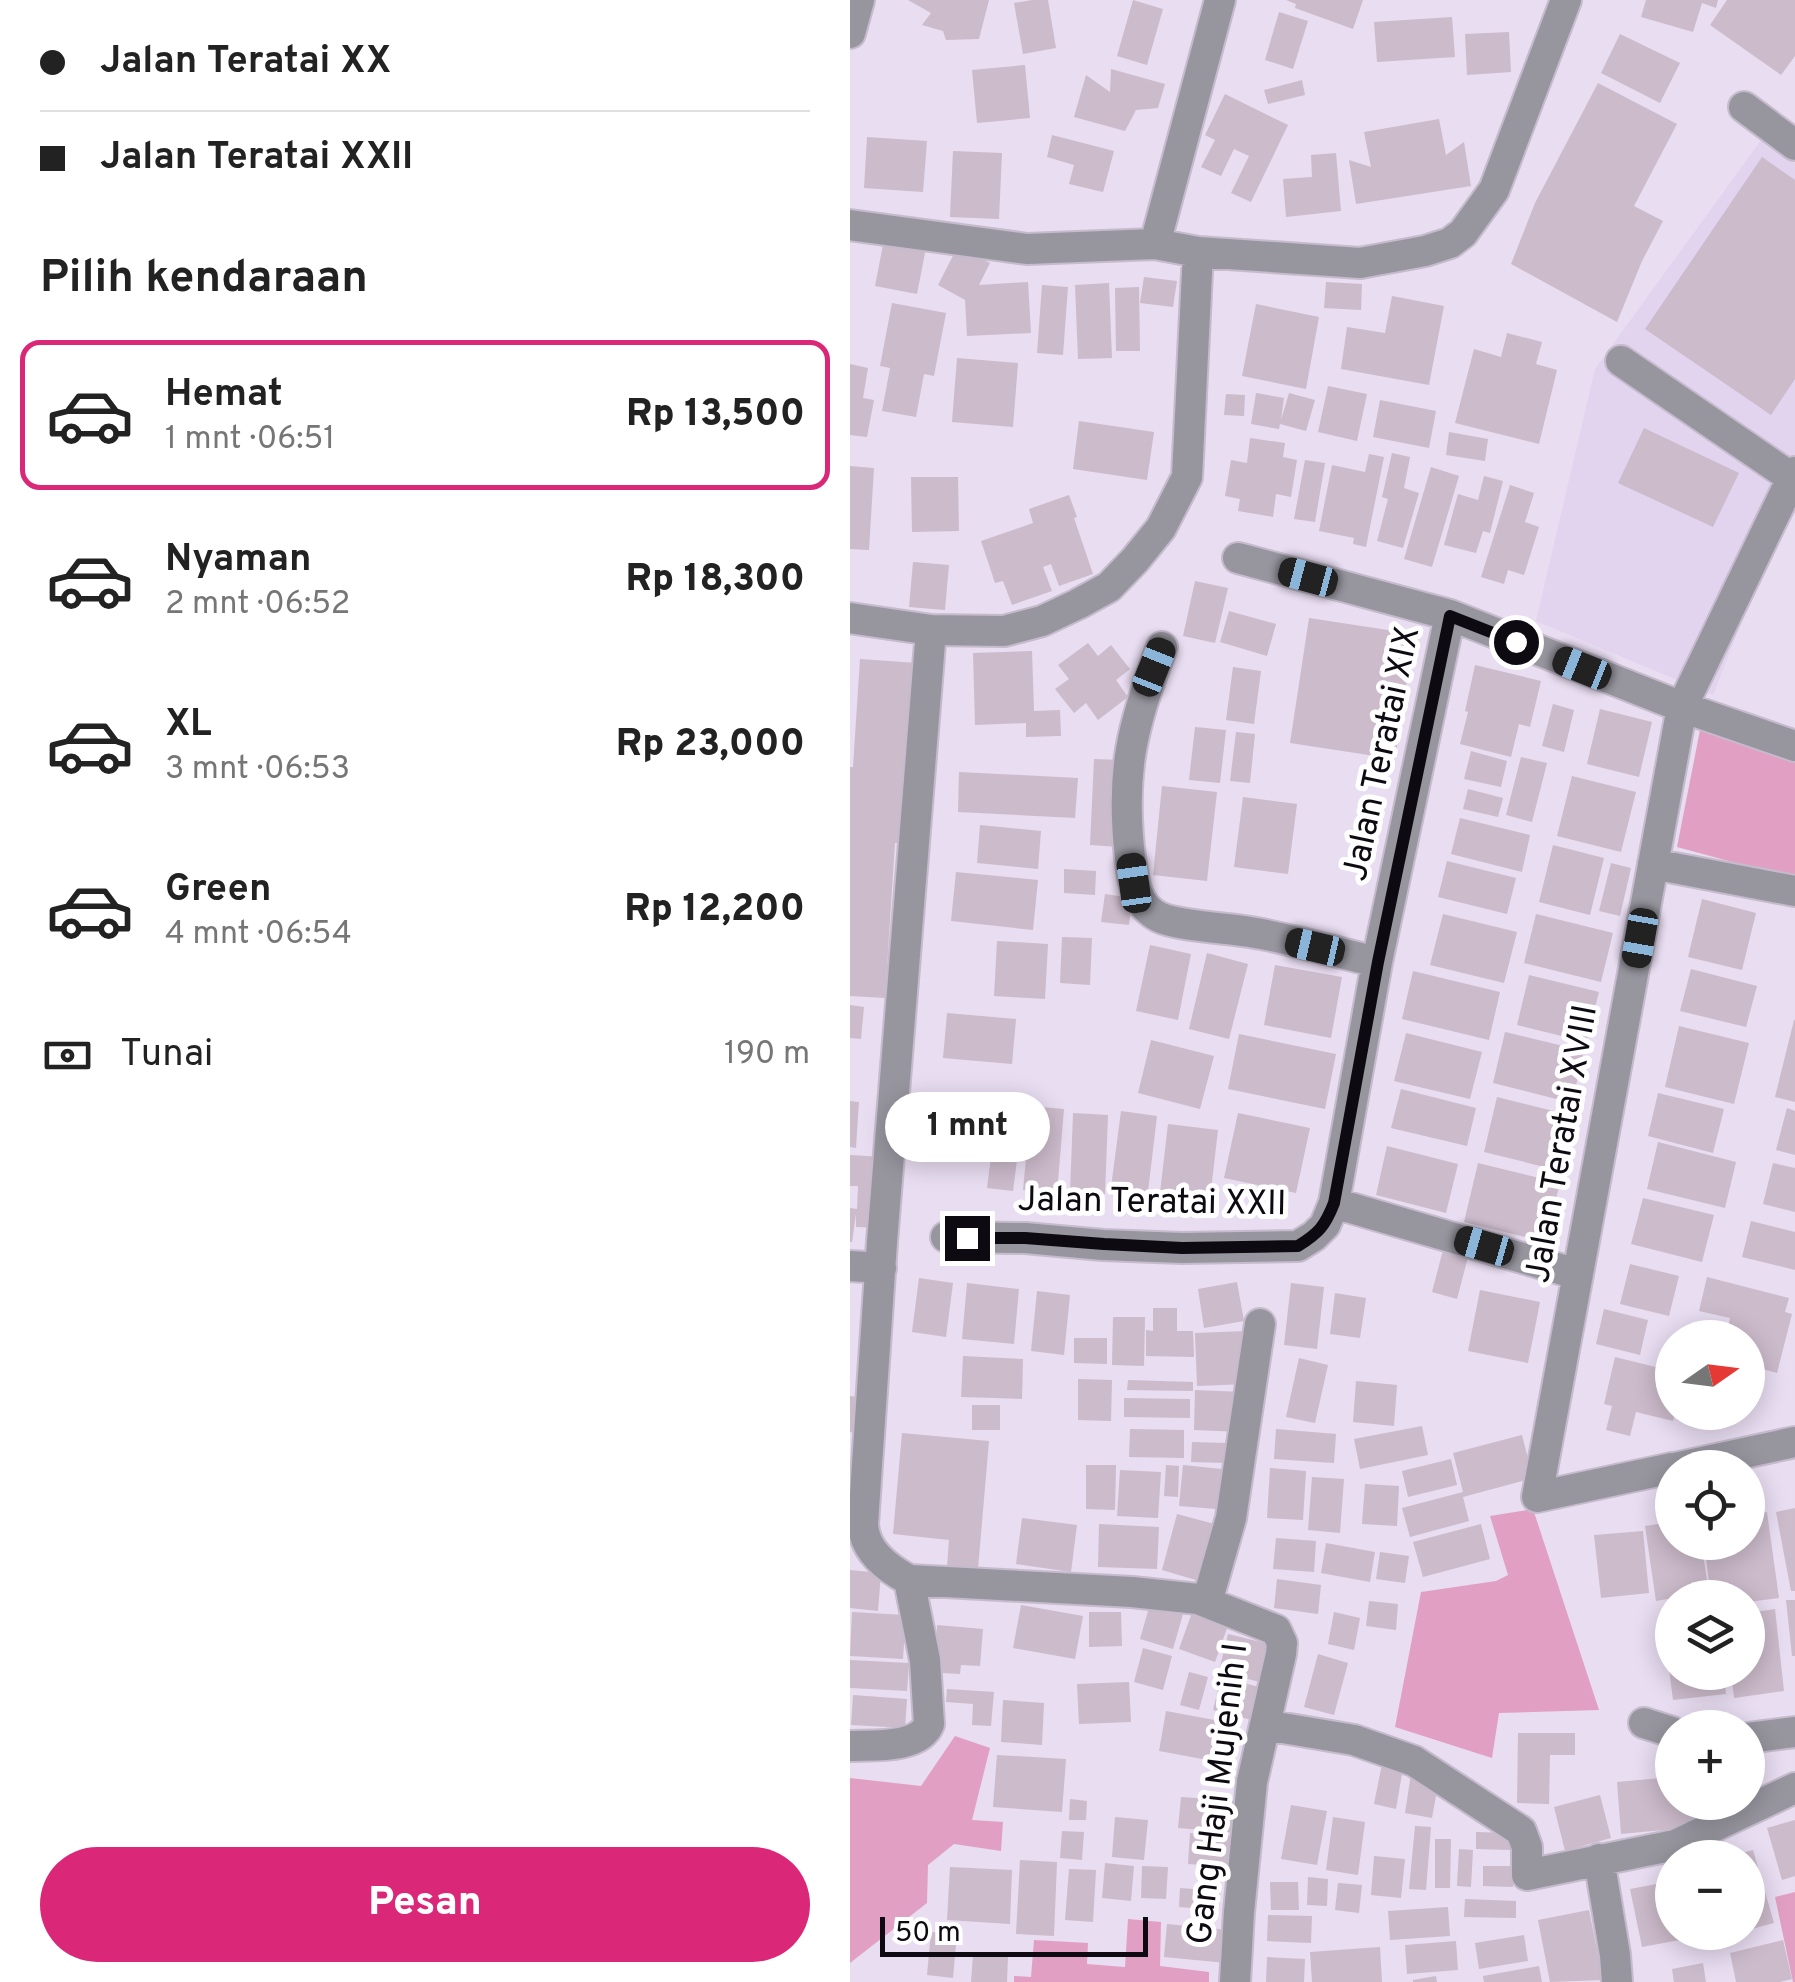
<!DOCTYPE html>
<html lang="id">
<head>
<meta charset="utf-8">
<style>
	body { margin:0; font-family:Overpass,sans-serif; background:#f6f6f6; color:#222; height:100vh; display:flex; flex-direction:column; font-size:38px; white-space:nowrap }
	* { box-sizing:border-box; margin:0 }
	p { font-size:32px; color:#767676 }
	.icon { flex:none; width:55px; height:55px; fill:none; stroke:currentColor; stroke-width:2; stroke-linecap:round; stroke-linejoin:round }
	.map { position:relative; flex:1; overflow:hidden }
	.sheet { display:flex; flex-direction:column; background:#fff; width:850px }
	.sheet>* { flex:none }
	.top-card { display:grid; align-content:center; height:220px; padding:0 40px; background:#fff }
	.needle { width:65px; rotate:76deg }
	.fabs { position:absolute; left:805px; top:1320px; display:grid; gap:20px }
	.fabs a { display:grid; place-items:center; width:110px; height:110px; border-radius:50%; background:#fff; box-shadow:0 5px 25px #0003; font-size:50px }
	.scale { position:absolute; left:30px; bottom:25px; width:268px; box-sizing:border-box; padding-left:10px; border:5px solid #0e0a11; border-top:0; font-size:28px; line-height:35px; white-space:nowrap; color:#0e0a11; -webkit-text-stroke:8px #fff; paint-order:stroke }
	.end { position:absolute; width:45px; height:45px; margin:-22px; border:12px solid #0e0a11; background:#fff; box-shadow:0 0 0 5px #fff }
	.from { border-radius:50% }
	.bubble { position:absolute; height:70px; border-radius:35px; background:#fff; box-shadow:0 5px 25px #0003; font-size:32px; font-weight:800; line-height:70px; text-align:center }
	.car { position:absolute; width:30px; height:60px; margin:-30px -15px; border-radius:12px; box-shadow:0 0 8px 2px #0007; background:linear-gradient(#222 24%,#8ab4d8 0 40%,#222 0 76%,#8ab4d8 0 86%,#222 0) }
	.top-card b { display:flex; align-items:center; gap:35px; height:95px; font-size:38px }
	.top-card b+b { border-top:2px solid #e0e0e0 }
	.top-card i { width:25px; height:25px; background:#222 }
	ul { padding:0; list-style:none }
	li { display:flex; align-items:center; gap:30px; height:150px; margin:0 20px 15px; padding:0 20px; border:5px solid transparent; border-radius:20px }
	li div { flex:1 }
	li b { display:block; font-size:38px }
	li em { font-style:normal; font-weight:800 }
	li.active { border-color:#db2777 }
	li>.icon { width:90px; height:90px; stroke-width:1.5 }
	h2 { padding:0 40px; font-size:45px; line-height:120px }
	.pay { display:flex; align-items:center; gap:25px; height:110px; padding:0 40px; font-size:38px }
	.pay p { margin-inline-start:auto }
	.action { display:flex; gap:20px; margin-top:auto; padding:20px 40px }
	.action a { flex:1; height:115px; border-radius:60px; background:#db2777; color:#fff; font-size:40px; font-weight:800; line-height:115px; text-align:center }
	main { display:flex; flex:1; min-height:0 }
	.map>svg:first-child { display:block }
</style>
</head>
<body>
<main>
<section class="sheet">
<div class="top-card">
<b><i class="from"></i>Jalan Teratai XX</b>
<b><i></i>Jalan Teratai XXII</b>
</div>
<h2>Pilih kendaraan</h2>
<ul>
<li class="active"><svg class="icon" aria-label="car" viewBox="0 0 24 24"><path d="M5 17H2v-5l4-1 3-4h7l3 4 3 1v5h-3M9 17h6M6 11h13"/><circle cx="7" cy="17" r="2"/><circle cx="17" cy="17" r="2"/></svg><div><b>Hemat</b><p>1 mnt · 06:51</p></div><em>Rp 13,500</em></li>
<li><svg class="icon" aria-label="car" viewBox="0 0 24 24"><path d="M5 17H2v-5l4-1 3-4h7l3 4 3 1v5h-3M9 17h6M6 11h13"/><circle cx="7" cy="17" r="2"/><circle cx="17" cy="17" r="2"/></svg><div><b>Nyaman</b><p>2 mnt · 06:52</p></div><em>Rp 18,300</em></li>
<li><svg class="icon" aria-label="car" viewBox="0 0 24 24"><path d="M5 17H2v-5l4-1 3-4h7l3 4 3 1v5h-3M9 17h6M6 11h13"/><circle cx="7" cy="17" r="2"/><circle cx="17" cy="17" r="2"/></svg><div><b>XL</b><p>3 mnt · 06:53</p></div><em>Rp 23,000</em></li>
<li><svg class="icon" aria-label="car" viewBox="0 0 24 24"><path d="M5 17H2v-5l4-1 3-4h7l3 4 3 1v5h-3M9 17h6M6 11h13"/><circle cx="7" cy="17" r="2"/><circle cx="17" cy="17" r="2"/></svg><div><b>Green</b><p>4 mnt · 06:54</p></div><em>Rp 12,200</em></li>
</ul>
<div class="pay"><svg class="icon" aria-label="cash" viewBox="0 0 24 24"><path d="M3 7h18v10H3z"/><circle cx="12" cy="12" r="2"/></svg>Tunai<p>190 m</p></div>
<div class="action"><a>Pesan</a></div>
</section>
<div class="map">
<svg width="945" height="1982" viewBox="0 0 945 1982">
	<rect width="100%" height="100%" fill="#e8ddf1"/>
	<path fill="#e2d3ef" d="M912,139L945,164V486L863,695L686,621L745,369Z"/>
	<path fill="#e1a0c3" d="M851,725L945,756V879L827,847Z
		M683,1509L749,1710L649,1713L642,1758L545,1727L571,1592L646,1581L658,1575L640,1516Z
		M105,1736L140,1748L122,1820L153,1822L151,1851L104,1844L78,1865L77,1903L0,1963V1778L71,1786Z
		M945,1892V1982H943L925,1897Z
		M278,1919L311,1922L310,1966L359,1972V1982H164V1976L181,1977L184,1940L238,1943L237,1964L275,1967Z"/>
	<path fill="#ccbbcb" d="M58,0H139L129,39L96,40L93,31L72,25L81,13Z
		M182,0H198L206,48L173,54L164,3Z
		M283,0L313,9L297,65L267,56Z
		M436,0H513L503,29L445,8L446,4Z
		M796,0H868L866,8L852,3L843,32L791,17Z
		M877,0H945V56L931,75L860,25Z
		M429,12L458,21L443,69L415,60Z
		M602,17L605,57L527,62L524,22Z
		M659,32L661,72L617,75L615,34Z
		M770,34L830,63L810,103L751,73Z
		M175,65L180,118L127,123L122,70Z
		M261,69L315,84L308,108L286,110L275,131L224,117L236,75L260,92Z
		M452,80L455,95L418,104L414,90Z
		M748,83L827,124L784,206L813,221L792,261L767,322L661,264L685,203Z
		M375,94L438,125L401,202L381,193L399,156L384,149L371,176L351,167L365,140L355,135Z
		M589,119L596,155L614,142L621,186L506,204L499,160L521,167L514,132Z
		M202,135L264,151L253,192L219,184L224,165L197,157Z
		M17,137L77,141L73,192L14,188Z
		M103,151L152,153L149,219L100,217Z
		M486,153L491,211L436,217L433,179L462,177L461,155Z
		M912,157L945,180V379L921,415L795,329Z
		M34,240L76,248L67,294L25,286Z
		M108,246L140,263L129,285L178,282L181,333L117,336L115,300L88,285Z
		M294,277L327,281L323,307L290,303Z
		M476,282L512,284L511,310L474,308Z
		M259,283L262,358L228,359L225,285Z
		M192,285L218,287L213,355L187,353Z
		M289,287L290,351H266L265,288Z
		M542,296L594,306L579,385L491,369L497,327L535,333Z
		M42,303L96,313L84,376L74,374L66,417L32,411L40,368L30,366Z
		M406,304L469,317L456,389L392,376Z
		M657,333L692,342L686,364L707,370L689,444L605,423L624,349L651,357Z
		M107,358L168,363L163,427L102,422Z
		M0,364L18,368L13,398L24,400L17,437L0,435Z
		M478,386L517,394L507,441L468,432Z
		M406,393L434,398L431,420L439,393L465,400L456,431L430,424L429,429L401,424Z
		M376,394L395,395L394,416L374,415Z
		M530,400L586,411L579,448L523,437Z
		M229,421L304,432L297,480L223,469Z
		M794,428L889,473L863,527L768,483Z
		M599,432L638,439L635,461L596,455Z
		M400,438L435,443L433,457L447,460L441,497L426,494L423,517L388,511L390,499L375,496L381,460L397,463Z
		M542,453L560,457L554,488L569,493L553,548L527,541L538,499L532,497Z
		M519,454L534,457L516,547L503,544L504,538L469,531L482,465L515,472Z
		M455,460L475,463L465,522L444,519Z
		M0,466L24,468L19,550L0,549Z
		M581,467L609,476L582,567L554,559Z
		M634,476L653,481L640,533L633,531L626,553L594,545L608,494L628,500Z
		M61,477H108L109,531L62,532Z
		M660,485L684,493L675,522L689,527L674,575L658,570L654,584L631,577Z
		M219,495L227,517L224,518L243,574L209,586L201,564L193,567L202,591L162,605L153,581L145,583L131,541L183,523L179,509Z
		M63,562L99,565L95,610L59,607Z
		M345,581L378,588L365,643L333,636Z
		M379,611L426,624L417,656L370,642Z
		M459,618L564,634L545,759L440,743Z
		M238,643L248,656L261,645L280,669L266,680L278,697L248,720L236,703L224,713L205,689L219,679L208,665Z
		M182,651L184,711L210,710L211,736L176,737V723L125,725L123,653Z
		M10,659L67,663L56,843H45L35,998L0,996V767H3Z
		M625,665L691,681L680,727L669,724L661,757L610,744L618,712L615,711Z
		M383,667L411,671L404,724L376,720Z
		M703,704L724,710L714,752L692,746Z
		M750,709L802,722L789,777L737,764Z
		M345,727L376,730L370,783L339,780Z
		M386,732L405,734L400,783L380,781Z
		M621,751L657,761L651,787L614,779Z
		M671,757L697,763L682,822L656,815Z
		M244,759L272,760L269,847L240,845Z
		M109,772L228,778L225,818L108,812Z
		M722,776L786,792L771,852L707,836Z
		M312,786L367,792L357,881L303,875Z
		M618,789L653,798L648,817L613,809Z
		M393,797L447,804L438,874L384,867Z
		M610,818L680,835L672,872L601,854Z
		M130,825L191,831L188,869L127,863Z
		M703,845L754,858L740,915L689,902Z
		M597,861L666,878L657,914L588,897Z
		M761,863L781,868L770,916L749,911Z
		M214,869L246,871L245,895L214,893Z
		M106,872L188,880L183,930L101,921Z
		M255,894L282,898L279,925L251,922Z
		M852,899L906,913L892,970L838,957Z
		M593,914L667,932L654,983L580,965Z
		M686,914L763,933L751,982L674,963Z
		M212,937L242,938L240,985L210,983Z
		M147,941L198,944L195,999L144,996Z
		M300,945L341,954L328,1020L286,1011Z
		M357,953L398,964L379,1039L339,1029Z
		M425,965L492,977L481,1038L414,1025Z
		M841,969L907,986L896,1027L830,1011Z
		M563,971L650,992L639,1040L552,1019Z
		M679,975L749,992L736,1042L667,1025Z
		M0,1005L14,1007L11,1039L0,1038Z
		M97,1013L166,1019L162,1064L93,1058Z
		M944,1020H945V1102L925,1097Z
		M829,1026L899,1043L884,1104L815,1087Z
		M655,1032L734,1051L722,1103L643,1083Z
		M556,1033L632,1052L620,1099L544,1081Z
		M389,1034L486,1054L475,1109L378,1089Z
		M301,1040L364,1056L350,1109L288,1093Z
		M551,1089L626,1108L617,1146L541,1128Z
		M808,1093L874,1109L863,1153L798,1136Z
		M647,1097L728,1117L715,1172L634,1152Z
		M0,1101L9,1102L6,1148L0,1147Z
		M181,1106L214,1109L207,1193L173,1190Z
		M937,1108L945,1111V1155L926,1150Z
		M147,1110L173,1114L163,1191L137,1188Z
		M271,1111L307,1116L297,1200L260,1195Z
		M223,1113L258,1115L255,1194L220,1193Z
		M388,1113L460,1128L446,1193L374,1178Z
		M318,1124L368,1130L358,1216L308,1210Z
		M808,1142L886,1162L875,1208L797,1189Z
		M537,1146L608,1164L596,1213L526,1195Z
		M0,1155L33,1157V1228L6,1227V1214L2,1242H0V1208L7,1209L8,1186H0Z
		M628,1163L710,1183L695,1242L614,1222Z
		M923,1163L945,1168V1212L913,1204Z
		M793,1198L864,1215L852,1262L781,1244Z
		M901,1221L945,1232V1270L892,1257Z
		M593,1250L618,1257L607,1299L582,1292Z
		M780,1264L829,1276L819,1316L770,1304Z
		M857,1277L939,1298L935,1312L942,1314L927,1373L905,1367L899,1393L898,1338H876L880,1318L849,1311Z
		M69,1278L103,1283L96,1337L62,1332Z
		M387,1282L394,1321L354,1328L348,1289Z
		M117,1283L169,1289L164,1344L112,1339Z
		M441,1283L474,1287L467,1349L434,1345Z
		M630,1290L690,1302L678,1363L618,1351Z
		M187,1291L220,1295L214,1355L181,1351Z
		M485,1293L516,1298L510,1338L480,1334Z
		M303,1308H327V1331H343L344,1357L296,1356V1330L303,1331Z
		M754,1309L798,1320L790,1355L746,1344Z
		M263,1317H295L294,1366L262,1365Z
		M396,1331L398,1384L347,1386L345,1333Z
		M224,1338H257V1364L224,1363Z
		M113,1356L173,1359L172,1399L111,1397Z
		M765,1357L822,1371V1412H825L823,1421L786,1412L780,1436L756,1430L762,1406L754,1404Z
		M449,1358L478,1365L465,1423L436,1417Z
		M228,1379L262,1380L261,1421L228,1420Z
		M278,1380L343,1382V1391L277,1390Z
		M506,1381L547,1385L544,1426L503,1422Z
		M345,1390L394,1392L392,1432L344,1430Z
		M0,1396L8,1397L4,1433L0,1432Z
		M274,1398L340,1399V1418L274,1417Z
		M122,1405H150V1430H122Z
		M867,1412H894L892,1420Z
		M572,1426L578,1455L510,1469L504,1439Z
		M280,1429L334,1430V1458L279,1457Z
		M426,1429L486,1434L484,1463L424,1459Z
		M52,1433L139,1441L128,1569L97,1567L99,1540L43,1534Z
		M672,1435L683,1478L613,1497L619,1521L560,1537L552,1508L613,1492L603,1453Z
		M342,1442L376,1443L375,1463L341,1462Z
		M601,1459L607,1485L558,1497L552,1471Z
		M236,1465H266L265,1510L236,1509Z
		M316,1465L329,1466L328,1497L314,1496Z
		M333,1465L382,1470L378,1510L329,1506Z
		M420,1468L456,1471L453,1520L417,1518Z
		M270,1470L311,1472L308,1518L267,1516Z
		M462,1477L494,1479L490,1533L458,1530Z
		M515,1484L549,1486L547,1526L512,1524Z
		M945,1508V1591H941L926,1512Z
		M917,1512L929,1598L898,1602V1598H861L854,1542H898V1514Z
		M327,1514L372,1526L356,1583L312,1570Z
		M172,1518L227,1525L221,1572L166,1564Z
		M822,1522V1542H851L859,1592L806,1601L795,1526Z
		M249,1524L309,1527L307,1569L248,1567Z
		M631,1524L640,1559L573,1577L563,1542Z
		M793,1531L799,1593L751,1598L744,1535Z
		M426,1538L466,1541L464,1572L423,1569Z
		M476,1543L525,1552L520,1582L471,1573Z
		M530,1552L559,1556L555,1583L526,1579Z
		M0,1570L31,1573L28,1611L0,1608Z
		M427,1579L471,1585L468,1614L424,1608Z
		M936,1600H945V1656H942Z
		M519,1601L548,1604L546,1630L516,1626Z
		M300,1604L333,1614L323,1649L290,1639Z
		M171,1605L233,1616L225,1659L163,1648Z
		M344,1607L380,1620L365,1662L329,1649Z
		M925,1609L934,1691L884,1698L881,1672H898V1613Z
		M2,1612L56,1615L53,1659L0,1656Z
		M239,1612H271L272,1646L239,1647Z
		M484,1612L510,1618L504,1650L478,1644Z
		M87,1625L133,1629L130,1666L111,1665L110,1674L93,1673L86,1654Z
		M822,1630V1672H874L876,1694L823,1700L814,1631Z
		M378,1634L423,1645L413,1683L369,1671Z
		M293,1648L322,1656L313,1690L284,1682Z
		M468,1654L498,1663L484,1715L454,1707Z
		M0,1660L59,1663L57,1691L0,1688Z
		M339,1672L358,1677L349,1710L330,1705Z
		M371,1677L409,1687L402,1720L363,1710Z
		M279,1682L281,1722L229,1724L227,1684Z
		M97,1689L144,1692L141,1726L122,1725L123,1704L96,1702Z
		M3,1695L57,1699L55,1728L1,1725Z
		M153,1700L194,1703L192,1745L151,1742Z
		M316,1711L370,1721L363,1761L309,1751Z
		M668,1733H725V1755H700L699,1804L667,1803Z
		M147,1755L216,1759L212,1812L143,1807Z
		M532,1764L553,1768L546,1809L524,1804Z
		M561,1774L589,1779L582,1818L555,1813Z
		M822,1777V1802H843L845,1827L771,1834L767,1782Z
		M750,1795L761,1838L715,1851L704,1807Z
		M331,1797L389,1801L387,1833L328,1828Z
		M220,1799L237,1801L236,1820H219Z
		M441,1805L477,1811L467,1865L431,1859Z
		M265,1817L298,1820L294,1860L262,1857Z
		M483,1817L515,1822L508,1875L476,1870Z
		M945,1820V1876L932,1880L917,1828Z
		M565,1826L581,1827L576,1890L559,1889Z
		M212,1831L234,1832L232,1860L210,1858Z
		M626,1832L660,1833V1850L626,1849Z
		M340,1833L380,1836L377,1867L338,1864Z
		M585,1839H601L600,1888H585Z
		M609,1849L623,1850L621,1887L607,1886Z
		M903,1850L924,1923L898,1930V1858L880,1856Z
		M524,1856L555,1859L551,1898L521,1895Z
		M170,1860L207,1862L204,1936L166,1934Z
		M255,1863L284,1866L281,1901L252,1898Z
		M292,1866L318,1867L316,1899L291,1898Z
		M633,1866H663V1887L633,1886Z
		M100,1867L162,1870L160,1924L97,1920Z
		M219,1869L246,1870L243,1922L215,1920Z
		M458,1877L478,1879L477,1906L457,1905Z
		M822,1881V1932H833L835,1939L792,1947L780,1889Z
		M420,1882H448L449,1910H421Z
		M488,1883L512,1885L509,1913L485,1910Z
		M330,1888L370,1891L369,1910L329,1907Z
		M615,1899L666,1901V1918L614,1917Z
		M598,1907L600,1936L540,1940L538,1911Z
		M739,1910L753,1980L700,1982L688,1920Z
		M418,1915L462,1916L461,1943L417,1941Z
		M317,1924L378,1930L376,1963L314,1957Z
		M81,1932L107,1934L103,1978L77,1975Z
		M674,1935L678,1961L629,1969L625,1943Z
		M933,1940L942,1979L930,1982H886L880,1953Z
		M606,1941L608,1970L557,1974L555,1945Z
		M530,1947L532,1982H462L460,1952Z
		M123,1955L158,1957L157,1982H121Z
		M417,1957L455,1959L454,1982H416Z
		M853,1963L856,1982H824L822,1969Z
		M689,1966L692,1982H634L633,1976Z
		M586,1976L587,1982H563V1980Z"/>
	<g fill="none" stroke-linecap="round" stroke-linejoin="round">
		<defs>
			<path id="street" d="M0,33L9,0
				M894,107L945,145
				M0,225L177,249L305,244L348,252L510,263L575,251L600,243L613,233L644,190L716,0
				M305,244L370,0
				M771,361L945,480
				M388,558L600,615L832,707L945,746
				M0,618L81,630L154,631L192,621L228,604L259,587L285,560L311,528L337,477L348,252
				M312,647C282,725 270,773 280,857C283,880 285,905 309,917C327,926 377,928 400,932C443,939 485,952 527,962
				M803,864L945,891
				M484,1203L727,1274
				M96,1237L175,1238L253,1245L332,1248L448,1246L464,1236L475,1225L484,1203L527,962L600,615
				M0,1266L31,1268
				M822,1468L687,1497L832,707L945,472
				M825,1468L945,1442
				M59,1580L282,1592L348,1599L426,1630L432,1643L431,1654L402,1782L389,1912L385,1982
				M357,1602L381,1518L410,1324
				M794,1723L822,1732
				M415,1725L504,1740L564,1761L671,1831L677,1847V1875L825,1845L945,1788
				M898,1738L945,1732
				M0,1746C23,1745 69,1749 79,1724L75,1660L59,1580C37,1568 14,1551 13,1524L32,1242L81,630
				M749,1859L765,1955L767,1982"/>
		</defs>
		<use href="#street" stroke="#c5bbcd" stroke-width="34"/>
		<use href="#street" stroke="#97969f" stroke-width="30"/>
	</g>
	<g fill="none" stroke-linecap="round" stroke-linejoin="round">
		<path stroke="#0e0a11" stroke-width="12" d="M117,1238H175L254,1244L332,1248L448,1246C469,1233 475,1226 484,1203L528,962L600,616L666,642"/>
	</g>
	<g text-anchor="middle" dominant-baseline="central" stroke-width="10" stroke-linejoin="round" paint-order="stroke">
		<g font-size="35" fill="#0e0a11" stroke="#fff">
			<text transform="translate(533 754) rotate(-78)">Jalan Teratai XIX</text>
			<text transform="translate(713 1144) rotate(-80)">Jalan Teratai XVIII</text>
			<text transform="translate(302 1203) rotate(1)">Jalan Teratai XXII</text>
			<text transform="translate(369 1794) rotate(-83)">Gang Haji Mujenih I</text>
		</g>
	</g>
</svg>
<div class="fabs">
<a><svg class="needle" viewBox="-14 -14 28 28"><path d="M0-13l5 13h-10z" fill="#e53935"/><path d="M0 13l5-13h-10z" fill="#767676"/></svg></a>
<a><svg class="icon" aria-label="locate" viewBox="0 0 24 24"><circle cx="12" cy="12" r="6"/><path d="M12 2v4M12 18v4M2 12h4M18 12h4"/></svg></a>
<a><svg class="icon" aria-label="layers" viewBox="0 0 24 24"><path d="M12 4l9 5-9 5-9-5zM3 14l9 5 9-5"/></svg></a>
<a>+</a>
<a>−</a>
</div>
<div class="scale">50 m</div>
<i class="end from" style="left:666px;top:642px"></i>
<i class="end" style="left:117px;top:1238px"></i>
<div class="bubble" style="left:35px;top:1092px;width:165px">1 mnt</div>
<i class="car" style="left:458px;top:577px;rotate:285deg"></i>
<i class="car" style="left:304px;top:667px;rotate:22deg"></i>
<i class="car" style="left:732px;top:668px;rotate:292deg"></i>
<i class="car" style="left:284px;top:883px;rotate:352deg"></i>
<i class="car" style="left:790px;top:938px;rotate:190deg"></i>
<i class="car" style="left:465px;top:947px;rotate:283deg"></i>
<i class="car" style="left:634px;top:1246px;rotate:286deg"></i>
</div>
</main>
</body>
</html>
